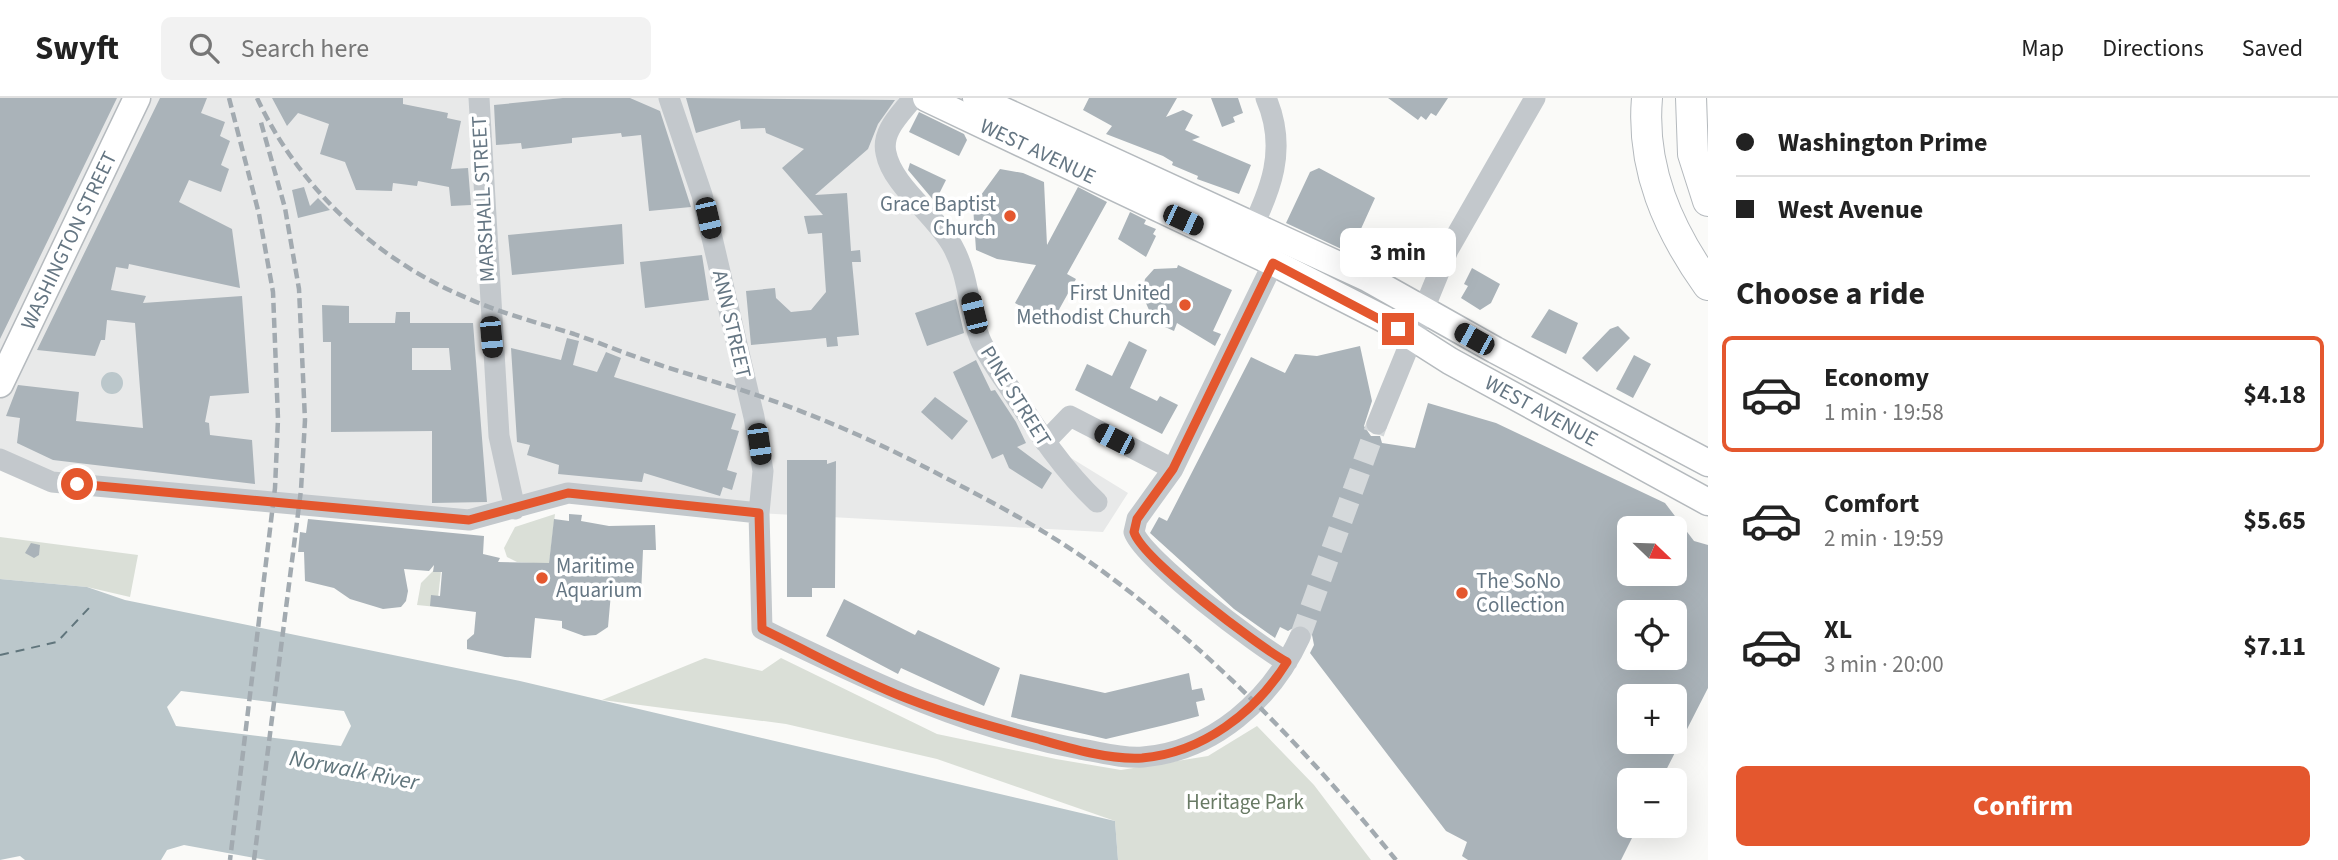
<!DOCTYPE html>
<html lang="en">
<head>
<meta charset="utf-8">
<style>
	body { margin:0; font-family:"Source Sans 3",sans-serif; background:#f2f2f2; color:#222; height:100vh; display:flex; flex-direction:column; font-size:26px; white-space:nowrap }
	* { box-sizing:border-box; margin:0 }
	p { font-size:23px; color:#767676 }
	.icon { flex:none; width:38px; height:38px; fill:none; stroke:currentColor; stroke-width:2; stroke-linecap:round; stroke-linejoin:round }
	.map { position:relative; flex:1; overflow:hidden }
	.panel { display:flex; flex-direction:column; background:#fff; width:630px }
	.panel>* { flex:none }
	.guide { display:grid; align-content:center; height:154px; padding:0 28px; background:#fff }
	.needle { width:46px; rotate:113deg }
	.tools { position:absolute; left:1617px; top:418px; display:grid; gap:14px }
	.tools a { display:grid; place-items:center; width:70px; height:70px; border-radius:10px; background:#fff; box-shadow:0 7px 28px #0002; font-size:35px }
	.end { position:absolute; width:32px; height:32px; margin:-16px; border:9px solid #e4572e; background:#fff; box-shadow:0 0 0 4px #fff }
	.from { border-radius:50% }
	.bubble { position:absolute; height:49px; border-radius:10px; background:#fff; box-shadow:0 7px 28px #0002; font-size:23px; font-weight:700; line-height:49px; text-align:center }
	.car { position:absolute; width:21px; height:42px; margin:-21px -10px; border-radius:9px; box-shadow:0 0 5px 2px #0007; background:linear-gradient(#222 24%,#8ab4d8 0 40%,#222 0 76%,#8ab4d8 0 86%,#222 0) }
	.guide b { display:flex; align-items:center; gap:24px; height:66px; font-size:26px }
	.guide b+b { border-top:2px solid #e0e0e0 }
	.guide i { width:18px; height:18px; background:#222 }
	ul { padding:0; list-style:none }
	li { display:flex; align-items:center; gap:21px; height:116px; margin:0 14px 10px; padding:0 14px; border:4px solid transparent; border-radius:10px }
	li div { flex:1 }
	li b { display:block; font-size:26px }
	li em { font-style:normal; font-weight:700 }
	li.active { border-color:#e4572e }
	li>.icon { width:63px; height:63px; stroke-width:1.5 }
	h2 { padding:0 28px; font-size:32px; line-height:84px }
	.button { display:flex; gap:14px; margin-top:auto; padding:14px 28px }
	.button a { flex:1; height:80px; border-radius:10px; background:#e4572e; color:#fff; font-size:28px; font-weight:700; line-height:80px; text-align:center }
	header { display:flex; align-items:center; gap:42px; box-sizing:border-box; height:98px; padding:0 35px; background:#fff; border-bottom:2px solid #e0e0e0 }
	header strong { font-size:33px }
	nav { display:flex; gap:38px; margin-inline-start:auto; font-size:24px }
	.search { width:490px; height:63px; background:#f2f2f2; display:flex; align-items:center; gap:18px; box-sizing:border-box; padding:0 24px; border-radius:10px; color:#767676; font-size:26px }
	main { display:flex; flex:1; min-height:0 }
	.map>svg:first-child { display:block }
</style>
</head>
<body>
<header>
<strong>Swyft</strong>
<div class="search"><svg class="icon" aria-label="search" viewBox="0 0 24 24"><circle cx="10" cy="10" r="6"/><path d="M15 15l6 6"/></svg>Search here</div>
<nav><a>Map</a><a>Directions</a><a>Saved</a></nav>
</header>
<main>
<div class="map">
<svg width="1708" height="762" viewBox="0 0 1708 762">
	<rect width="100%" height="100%" fill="#fafaf8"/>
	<path fill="#e8e9e9" d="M0,0H912L885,54L940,129L980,240L1045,344L1128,395L1103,434L759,415L568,395L469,422L52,384L0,361Z"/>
	<path fill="#dadfd7" d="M555,416L549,466L517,464L507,459L504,450L515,429Z
		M0,439L138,457L130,499L87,489L0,481Z
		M442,464L437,509L417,507L421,485Z
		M705,560L762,573L781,560L937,636L1056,661L1121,672L1208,658L1257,628L1314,687L1371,762H1118L1115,723L937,661L786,626L602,602Z"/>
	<path fill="#bbc7cb" d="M101 285a11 11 0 1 1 22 0a11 11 0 1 1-22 0Z
		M0,481L87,489L125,502L520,583L1115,723L1118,762H266L184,747L167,752L161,762H25L20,758L0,762Z"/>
	<path fill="#fafaf8" d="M181,593L344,613L351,628L341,648L176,628L167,609Z"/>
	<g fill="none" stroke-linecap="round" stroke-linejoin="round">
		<path stroke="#60757c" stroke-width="2" stroke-dasharray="9 7" stroke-linecap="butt" d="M0,557L57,544L89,510"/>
	</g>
	<path fill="#aab3b9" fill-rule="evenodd" d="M0,0H117L0,241Z
		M160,0H207L201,15L225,24L220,38L230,43L221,67L229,71L221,94L189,82L179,104L232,131L240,190L129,166L128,171L116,169L111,192L146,198L143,205L242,198L249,295L210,298L205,324L209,325L210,337L252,342L255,386L53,362L17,345L20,320L6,318L18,287L79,294L76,323L143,330L135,225L107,222L105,242H101L95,258L37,252Z
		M272,0H403V6L448,15L447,20L461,23L451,71L468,70L471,107L451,108L449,89L418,83L417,88L393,85L392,93L356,92L345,64L320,56L329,26L298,15L287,28Z
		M563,0H630L660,13L691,109L649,113L641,37L622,39L621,35L572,40V45L522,51L521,45L496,47L494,7Z
		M686,0L895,2L878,26L868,51L815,97L847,95L851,153L860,152L861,164H852L859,237L837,239L838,248L827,249L826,240L751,247L746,193L775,190L776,200L791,214L811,212L826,194L822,135L808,136L804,118L823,117L782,70L804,51L766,35L765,30L741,31L740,22L696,35Z
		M1089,0H1177L1166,19L1183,12L1193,17L1185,32L1200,39L1192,42L1251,67L1239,96L1197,81L1198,78L1172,67L1173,64L1163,58L1106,36L1112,28L1083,12Z
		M1211,0H1238L1243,15L1233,19L1235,24L1222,29Z
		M1388,0H1448L1436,18L1431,15L1426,22L1421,18L1418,22Z
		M919,14L964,36L967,42L959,58L909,34Z
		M910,65L946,82L935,104L908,72Z
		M1319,70L1375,100L1350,155L1286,125L1310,74Z
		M1000,71L1023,75L1044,84L1047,147L1078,89L1107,104L1067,176L1076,181L1051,226L1015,205L1036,167L997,161L976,152L973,108Z
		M304,89L310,108L318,100L330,112L298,120L292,92Z
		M1130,114L1146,122L1144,126L1156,131L1153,136L1156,138L1146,159L1118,141Z
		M622,126L624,166L512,177L508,137Z
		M702,157L709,202L645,210L640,164Z
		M1178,167L1232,192L1213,233L1221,236L1215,248L1177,225L1174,233L1154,224L1147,217L1149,212L1142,196L1145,181L1154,171L1177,170Z
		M1472,170L1500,186L1491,205L1480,212L1461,200L1468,188L1464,186Z
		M956,201L964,235L927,248L915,215Z
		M322,207L349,208V225H395L396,214H410V225H473L487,404L432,405V333L331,334V244H323ZM412,250H449L451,272H412Z
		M1549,211L1578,225L1566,256L1531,239Z
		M1618,228L1630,240L1597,274L1582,260L1610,231Z
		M567,240L579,243L573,267L597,274L606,254L621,260L614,279L736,316L731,331L739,333L727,372L737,375L732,392L723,389L720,398L644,375L642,384L558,376L559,367L527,357L530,347L517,344L511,250L561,262Z
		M1129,243L1147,252L1130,290L1157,303L1160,298L1178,307L1162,336L1075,292L1087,266L1112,278Z
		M1360,248L1372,303L1364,328L1371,338H1380L1382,345L1415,350L1428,305L1496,325L1665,405L1694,443L1708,447V590L1661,682H1629V728H1638L1621,762H1468L1462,758L1467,744L1446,733L1310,555L1314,547L1311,532L1300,526L1288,533L1280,529L1275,540L1234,511L1150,435L1159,419L1167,423L1251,259L1285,275L1295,256L1317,258ZM1629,430H1675V476H1629ZM1629,514H1675V560H1629ZM1629,598H1675V644H1629Z
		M1634,257L1651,266L1633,300L1616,291Z
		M976,262L991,293L995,292L1016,324L1026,345L1017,349L1052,375L1042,391L1009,370L1003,356L992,361L953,274Z
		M935,299L968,323L952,342L921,314Z
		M787,362H827V366L836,363L835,490H812V499H787Z
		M569,416L582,417L581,423L609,428L655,427L656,452H643L641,497L611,495L608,529L596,537L584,538L562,530V523L535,520L531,560L505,559L467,551V542L474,536L476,514L430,508L431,497L440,498L442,474H433L434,467L429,473L404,471L408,493L406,503L401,509L383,511L350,501L334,490L305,483L304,454H298L300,434L306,435L308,421L484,438L483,456L500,460L498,464L549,465L554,421L569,423Z
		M31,445L40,447L39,457L34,460L25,455Z
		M844,501L915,537L918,532L1000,570L984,608L901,570L898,576L826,538Z
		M1189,575L1192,592L1202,590L1205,602L1196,604L1199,618L1165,627L1106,641L1011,619L1020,576L1105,595Z"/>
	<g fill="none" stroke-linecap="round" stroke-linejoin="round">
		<path stroke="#d5d9db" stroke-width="21" stroke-dasharray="21 10" stroke-linecap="butt" d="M1300,539L1377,326"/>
		<defs>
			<g id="major">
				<path id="s1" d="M926,0L1274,165L1384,221L1450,263L1708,404"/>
				<path d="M976,0L1367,180L1495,252L1708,365"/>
				<path id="s2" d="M0,286L137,0"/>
			</g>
			<path id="highway" d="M1647,0C1641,70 1668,131 1708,187
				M1691,0L1693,56L1708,103"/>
		</defs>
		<use href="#major" stroke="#b5babe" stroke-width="29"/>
		<use href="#highway" stroke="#b4b9bd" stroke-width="32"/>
		<path stroke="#c3c8cc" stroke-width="21" d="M479,0L499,338L515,411
			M669,0L702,97L754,319L763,373L759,415L762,531C868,582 962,629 1080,651C1100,654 1122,661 1143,659C1213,653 1271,602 1300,539
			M913,0C901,16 881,33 886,55C892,88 937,118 953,149C969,178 968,211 980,241C988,260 1002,278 1013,295C1039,335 1063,372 1097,404
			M1247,140C1271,93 1288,51 1266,0
			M1279,153L1173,371L1137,421L1134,434C1143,461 1258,548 1287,564
			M1377,326L1448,152L1535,0
			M1045,344L1070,318L1173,371
			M0,361L52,384L469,422L568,395L759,415"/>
		<use href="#major" stroke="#fff" stroke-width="26"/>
		<use href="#highway" stroke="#fff" stroke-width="30"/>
		<path stroke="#a2aab0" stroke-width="4.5" stroke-dasharray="10 5" stroke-linecap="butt" d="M229,0L259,116L273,194L278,321L275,390L230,762
			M257,0C299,90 376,162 467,200C501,215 538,225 574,236C603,246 631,258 660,267C696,279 732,288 768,301C827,322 886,348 942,378C994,405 1047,433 1094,467C1209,550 1307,652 1396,762
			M254,762L301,392L305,322L299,191L285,110L260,21"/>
	</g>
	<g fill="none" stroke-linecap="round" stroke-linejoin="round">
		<path stroke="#e4572e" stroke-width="9" d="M77,386L469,422L568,395L759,415L762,531C810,554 857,581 906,600C949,617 993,629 1038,641C1069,650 1109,662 1142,660C1202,655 1256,614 1287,564C1258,548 1142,461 1134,434L1137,421L1173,371L1273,165L1398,231"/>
	</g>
	<g fill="#e4572e" stroke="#fff" stroke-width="2.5">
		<circle cx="1010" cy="118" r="7"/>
		<circle cx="1185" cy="207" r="7"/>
		<circle cx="542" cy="480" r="7"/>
		<circle cx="1462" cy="495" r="7"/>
	</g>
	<g text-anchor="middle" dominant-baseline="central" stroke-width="7" stroke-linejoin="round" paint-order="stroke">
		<g font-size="21" fill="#657683" stroke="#fff">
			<text stroke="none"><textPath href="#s1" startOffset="124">WEST AVENUE</textPath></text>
			<text transform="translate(483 101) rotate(-93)">MARSHALL STREET</text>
			<text stroke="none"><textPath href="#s2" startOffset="159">WASHINGTON STREET</textPath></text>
			<text transform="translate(732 226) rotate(77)">ANN STREET</text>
			<text transform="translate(1016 298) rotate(58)">PINE STREET</text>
			<text stroke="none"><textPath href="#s1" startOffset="691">WEST AVENUE</textPath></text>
		</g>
		<g font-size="21" fill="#657683" stroke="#fff" text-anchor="end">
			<text x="996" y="106">Grace Baptist<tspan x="996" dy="24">Church</tspan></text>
			<text x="1171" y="195">First United<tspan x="1171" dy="24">Methodist Church</tspan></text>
			<text x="556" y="468" text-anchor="start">Maritime<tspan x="556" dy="24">Aquarium</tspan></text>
			<text x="1476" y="483" text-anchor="start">The SoNo<tspan x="1476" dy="24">Collection</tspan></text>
		</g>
		<g font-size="21" fill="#687a64" stroke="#fff">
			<text x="1245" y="704">Heritage Park</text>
		</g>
		<g font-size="23" font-style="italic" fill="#60757c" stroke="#fff">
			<text transform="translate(354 672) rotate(11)">Norwalk River</text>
		</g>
	</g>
</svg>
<div class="tools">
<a><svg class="needle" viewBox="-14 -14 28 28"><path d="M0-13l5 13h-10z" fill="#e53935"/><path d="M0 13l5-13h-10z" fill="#767676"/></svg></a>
<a><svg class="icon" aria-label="locate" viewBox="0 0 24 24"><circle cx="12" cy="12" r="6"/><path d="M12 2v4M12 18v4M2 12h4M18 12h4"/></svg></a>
<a>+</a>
<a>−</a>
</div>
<i class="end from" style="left:77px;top:386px"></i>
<i class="end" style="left:1398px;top:231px"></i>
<div class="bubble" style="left:1340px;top:130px;width:116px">3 min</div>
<i class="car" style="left:708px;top:120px;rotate:167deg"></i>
<i class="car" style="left:1183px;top:122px;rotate:115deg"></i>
<i class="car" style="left:974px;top:215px;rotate:346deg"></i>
<i class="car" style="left:491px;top:239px;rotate:175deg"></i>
<i class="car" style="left:1474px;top:241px;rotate:299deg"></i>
<i class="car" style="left:1114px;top:341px;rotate:297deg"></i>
<i class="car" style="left:759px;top:346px;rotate:172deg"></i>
</div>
<section class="panel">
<div class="guide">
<b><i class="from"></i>Washington Prime</b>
<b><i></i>West Avenue</b>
</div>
<h2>Choose a ride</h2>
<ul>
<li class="active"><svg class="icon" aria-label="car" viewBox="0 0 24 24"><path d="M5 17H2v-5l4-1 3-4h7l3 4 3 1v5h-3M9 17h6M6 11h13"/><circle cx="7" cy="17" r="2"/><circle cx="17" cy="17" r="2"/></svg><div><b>Economy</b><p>1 min · 19:58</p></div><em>$4.18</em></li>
<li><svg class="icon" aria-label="car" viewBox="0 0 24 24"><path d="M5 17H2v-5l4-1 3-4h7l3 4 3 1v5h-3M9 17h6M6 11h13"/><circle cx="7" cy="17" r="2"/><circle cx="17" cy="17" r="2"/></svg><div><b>Comfort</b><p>2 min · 19:59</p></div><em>$5.65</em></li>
<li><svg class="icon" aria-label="car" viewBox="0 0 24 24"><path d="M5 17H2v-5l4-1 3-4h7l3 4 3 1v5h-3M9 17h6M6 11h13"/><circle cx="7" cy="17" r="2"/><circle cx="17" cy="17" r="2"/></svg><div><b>XL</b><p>3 min · 20:00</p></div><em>$7.11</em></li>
</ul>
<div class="button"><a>Confirm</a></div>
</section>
</main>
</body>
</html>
